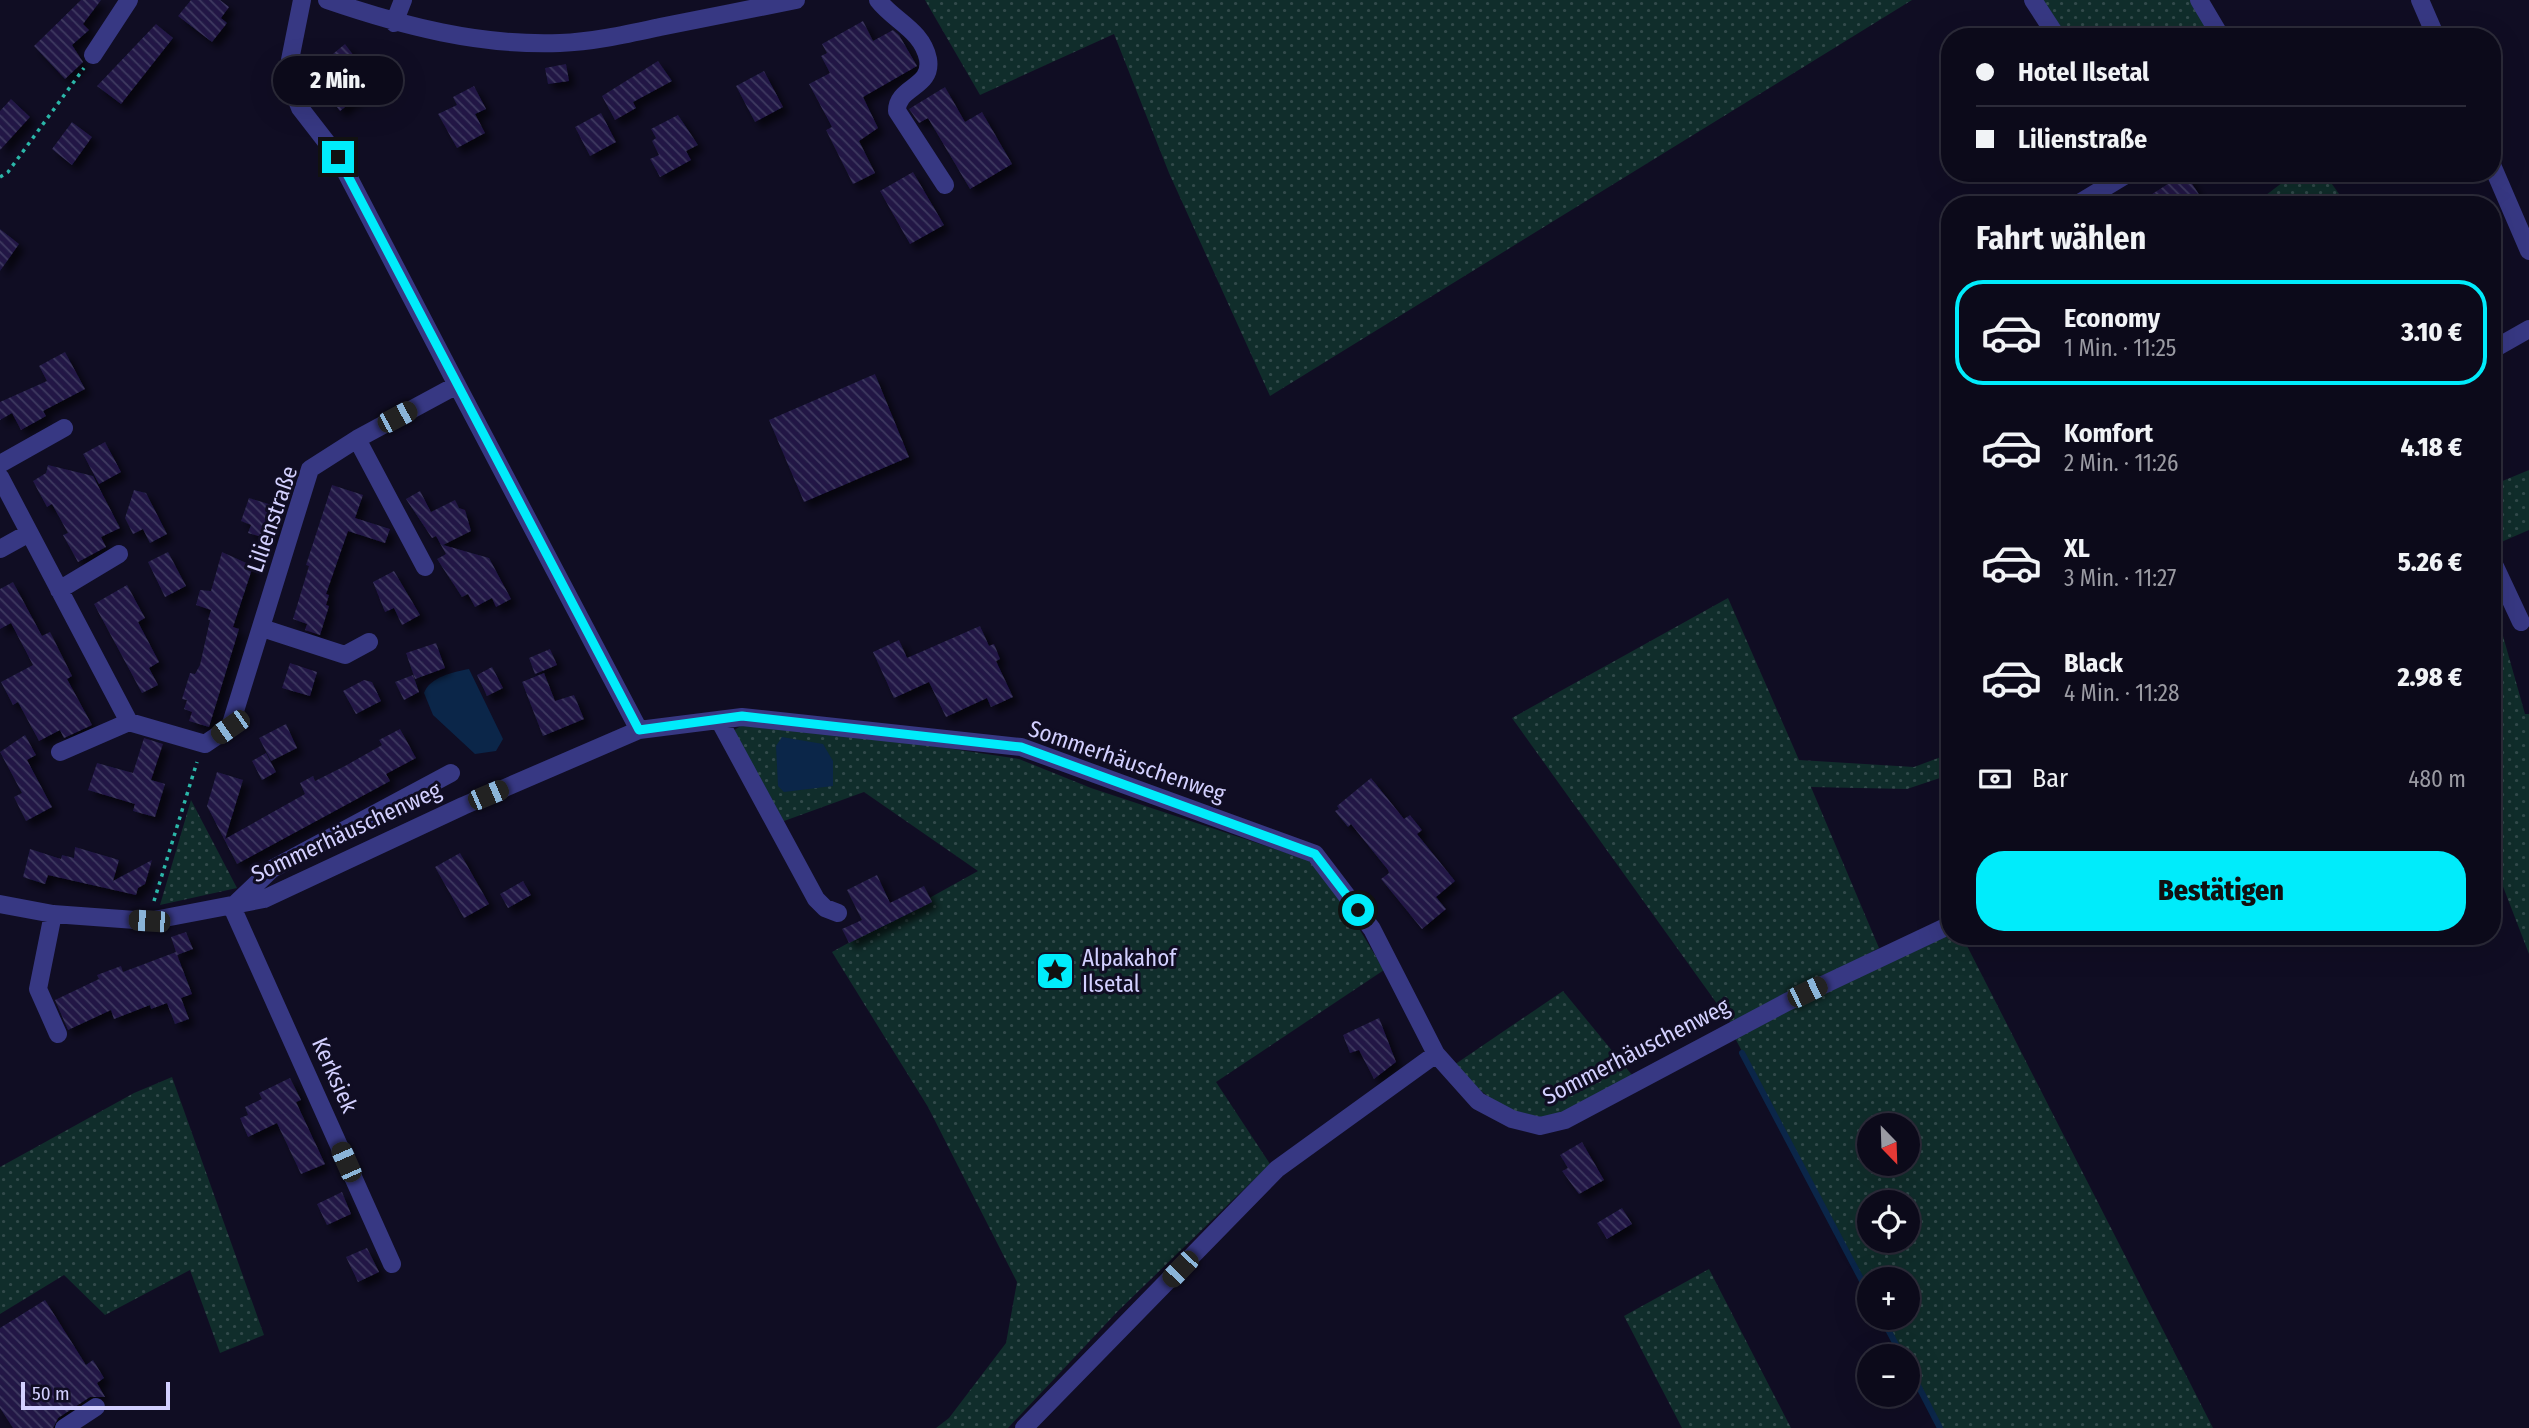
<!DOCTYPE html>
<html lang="de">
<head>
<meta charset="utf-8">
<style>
	body { margin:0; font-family:"Fira Sans Condensed",sans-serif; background:#151323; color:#f1f3f6; height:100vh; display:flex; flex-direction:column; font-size:26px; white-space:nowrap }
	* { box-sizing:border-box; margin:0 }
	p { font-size:23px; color:#9a9aa2 }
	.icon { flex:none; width:38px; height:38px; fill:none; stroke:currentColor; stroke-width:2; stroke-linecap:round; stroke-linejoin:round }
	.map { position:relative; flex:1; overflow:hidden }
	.sheet { position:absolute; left:1941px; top:196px; width:560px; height:749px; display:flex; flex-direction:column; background:#0c0a1a; border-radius:28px; box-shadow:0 7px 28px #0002,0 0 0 2px #2c2b39 }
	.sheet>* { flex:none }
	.banner { position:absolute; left:1941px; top:28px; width:560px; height:154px; border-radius:28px; box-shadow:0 7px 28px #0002,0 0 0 2px #2c2b39; display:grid; align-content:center; height:154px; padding:0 35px; background:#0c0a1a }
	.needle { width:46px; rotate:157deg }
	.fabs { position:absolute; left:1857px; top:1113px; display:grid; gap:14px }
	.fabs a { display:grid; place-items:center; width:63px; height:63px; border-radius:50%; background:#0c0a1a; box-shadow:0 7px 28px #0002,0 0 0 2px #2c2b39; font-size:35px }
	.scale { position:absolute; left:21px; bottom:18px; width:149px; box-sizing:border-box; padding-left:7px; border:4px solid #d3d0ff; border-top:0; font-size:19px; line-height:24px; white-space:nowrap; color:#d3d0ff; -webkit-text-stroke:5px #100d23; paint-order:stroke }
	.end { position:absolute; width:32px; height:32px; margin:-16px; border:9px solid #00ecfb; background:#111; box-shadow:0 0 0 4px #111 }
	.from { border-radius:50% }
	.bubble { position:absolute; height:49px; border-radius:24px; background:#0c0a1a; box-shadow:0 7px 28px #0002,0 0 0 2px #2c2b39; font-size:23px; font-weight:800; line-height:49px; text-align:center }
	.car { position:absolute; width:21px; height:42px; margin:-21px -10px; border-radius:9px; box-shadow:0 0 5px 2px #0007; background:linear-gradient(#222 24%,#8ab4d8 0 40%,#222 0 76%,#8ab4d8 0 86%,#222 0) }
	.banner b { display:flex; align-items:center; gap:24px; height:66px; font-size:26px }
	.banner b+b { border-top:2px solid #2c2b39 }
	.banner i { width:18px; height:18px; background:#f1f3f6 }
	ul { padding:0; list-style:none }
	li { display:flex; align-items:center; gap:21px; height:105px; margin:0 14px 10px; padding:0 21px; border:4px solid transparent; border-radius:28px }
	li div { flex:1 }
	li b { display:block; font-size:26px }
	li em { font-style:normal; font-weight:800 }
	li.current { border-color:#00ecfb }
	li>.icon { width:63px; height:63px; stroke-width:1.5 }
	h2 { padding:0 35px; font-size:32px; line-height:84px }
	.pay { display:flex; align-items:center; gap:18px; height:77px; padding:0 35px; font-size:26px }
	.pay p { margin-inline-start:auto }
	.button { display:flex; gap:14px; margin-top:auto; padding:14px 35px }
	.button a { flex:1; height:80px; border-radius:28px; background:#00ecfb; color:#111; font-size:28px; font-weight:800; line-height:80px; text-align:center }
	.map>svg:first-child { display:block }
</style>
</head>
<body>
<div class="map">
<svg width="2529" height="1428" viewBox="0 0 2529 1428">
	<defs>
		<pattern id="grass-dots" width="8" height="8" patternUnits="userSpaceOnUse" patternTransform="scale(1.75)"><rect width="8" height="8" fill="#102d2b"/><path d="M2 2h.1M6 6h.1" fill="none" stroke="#324a4b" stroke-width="1.8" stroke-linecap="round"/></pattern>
		<pattern id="building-back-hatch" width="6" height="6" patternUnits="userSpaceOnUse" patternTransform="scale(1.75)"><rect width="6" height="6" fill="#201945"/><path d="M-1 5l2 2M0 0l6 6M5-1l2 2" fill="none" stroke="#403961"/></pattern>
		<filter id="shadow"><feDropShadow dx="6" dy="6" stdDeviation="3.5" flood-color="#0009"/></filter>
	</defs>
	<rect width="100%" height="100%" fill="#100d23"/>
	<path fill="url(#grass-dots)" fill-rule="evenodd" d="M925,0H1912L1270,396L1169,173L1114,34L980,95Z
		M2026,0H2206L2219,28L2207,37H2050Z
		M2295,173H2324L2347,205H2253Z
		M2492,462L2500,482L2529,470V530L2492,546Z
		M2492,597L2525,714H2529V954L2492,858Z
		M1728,598L1799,760L1914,767L1949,754V775L1907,789L1811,787L1879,948L1733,1026L1512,718Z
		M747,722L859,735L1019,759L1091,788L1308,860L1340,897L1384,970L1216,1082L1270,1164L1118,1311L1008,1428H936L949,1418L1006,1343L1017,1282L928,1107L832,952L978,871L864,792L773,825L722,738Z
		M191,800L237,888L160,905Z
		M1949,934L1962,936L2213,1428H1938L1908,1369V1356H1901L1881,1318H1908V1279H1869V1296L1734,1036ZM1869,1125H1908V1164H1869ZM1869,1202H1908V1241H1869Z
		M1563,991L1632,1075C1610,1087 1585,1108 1561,1115C1517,1129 1482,1093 1454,1065Z
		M172,1077L264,1335L220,1353L190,1270L105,1315L64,1275L0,1314V1167L134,1093Z
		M1709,1269L1791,1428H1682L1624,1316Z"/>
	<path fill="#0b2649" d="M469,669L503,739L496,751L475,754L433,715L424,693C430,677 453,672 469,669Z
		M782,737L823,744L833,761V786L784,792L778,786L776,746Z"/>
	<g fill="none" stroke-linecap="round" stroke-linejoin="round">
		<path stroke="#0b2649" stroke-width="6" d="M1742,1053L1869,1294
			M1882,1318L1902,1356
			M1908,1366L1940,1428"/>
	</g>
	<path fill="url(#building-back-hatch)" filter="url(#shadow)" d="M81,0H101L83,24L89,30L72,45L83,62L65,79L34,46Z
		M191,0H220L229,7L221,18L227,23L212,42L178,16Z
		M863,21L873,41L893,30L899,35L917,66L863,97L878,128L859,141L875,173L853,184L826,130L832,127L809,84L830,73L821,56L827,53L822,44Z
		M156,24L173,38L121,104L97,86Z
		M345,44L360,64L352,71L367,90L340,111L324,91L337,81L322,63Z
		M658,61L672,81L633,102L636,108L615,120L602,96Z
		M566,64L569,81L548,84L545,68Z
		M764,71L783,107L755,122L736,86Z
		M474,86L486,109L475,114L485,133L457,148L438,114L457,105L453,97Z
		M945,87L965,122L982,112L1012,164L970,189L928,118L919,123L909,109Z
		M11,99L30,117L0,150V111Z
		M601,113L616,142L590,156L575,127Z
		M678,115L698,145L686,151L691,160L660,177L650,159L659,155L652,141L656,138L651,129Z
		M72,122L92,137L72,165L52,149Z
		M913,172L944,225L910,244L880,191Z
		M2185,173L2200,196L2186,205H2135Z
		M0,229L19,244L0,271Z
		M65,352L85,389L43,411L46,416L21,430L12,413L0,420V402L47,381L39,366Z
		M875,374L909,457L804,502L769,420Z
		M105,442L121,472L99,484L83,454Z
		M48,465L93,476L120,528L101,537L106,547L78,562L63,535L68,533L52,504L47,507L33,481L46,473Z
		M332,485L363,495L355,518L390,529L385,543L348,531L326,594L329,595L326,605L329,606L320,635L305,630L307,624L293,619L309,566L306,565Z
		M134,490L146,493L167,534L150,543L143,529L133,534L125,518Z
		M420,491L431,512L455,500L459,508L465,510L471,531L443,545L489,558L511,599L496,607L492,598L475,607L468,594L462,597L437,559L446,554L436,536L432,538L406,499Z
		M249,498L275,506L269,539L248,533L251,525L241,521Z
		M168,552L186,586L165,597L148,562Z
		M222,552L253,566L233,627L239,629L209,727L189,721L192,712L184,709L187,700L182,699L190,673L195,674L200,665L210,620H208L211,610L196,605L200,590L211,591Z
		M394,571L420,615L402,625L394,608L385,612L373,582Z
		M13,582L42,636L50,632L72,676L67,679L92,725L64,738L60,730L39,741L18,702L13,705L1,682L33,665L11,623L0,629V589Z
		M127,585L145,618L138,622L159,662L149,668L158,685L142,693L94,604Z
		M980,626L989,646L994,644L1000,659L996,661L1013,697L991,707L987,698L946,717L929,682L894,698L873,652L899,640L907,658Z
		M436,643L445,668L415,679L406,653Z
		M550,649L557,665L535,674L529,658Z
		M290,663L317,672L310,696L282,688Z
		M492,667L503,688L487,696L477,675Z
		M544,673L555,701L574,695L584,719L543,736L522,682Z
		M413,675L419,692L404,700L395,682Z
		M364,680L372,682L381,701L356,714L343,691Z
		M286,724L297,748L271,761L259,738Z
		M400,729L416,758L386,774L390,781L237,864L207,806L217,772L243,780L225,839L305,794L300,783L313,776L315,781L345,766L382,745L379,740Z
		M25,735L36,755L27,760L52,807L26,821L14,797L22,793L0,752Z
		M144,738L163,744L151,780L165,784L155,817L133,811L135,804L88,790L97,763L133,773Z
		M266,753L276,772L262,780L252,761Z
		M1371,778L1404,819L1410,815L1422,830L1417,834L1455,881L1436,897L1446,909L1422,929L1381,879L1389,873L1388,870L1351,824L1348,827L1335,811L1339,809L1337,806Z
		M75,847L119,860L113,881L152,860L145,884L138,888L136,895L48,875L45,884L23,877L30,849L61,859L62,855L74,858Z
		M460,853L489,904L464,918L435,867Z
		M877,875L890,903L924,886L932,902L849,943L842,929L862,920L847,890Z
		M523,881L531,895L508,908L500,894Z
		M186,932L193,949L177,955L171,937Z
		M176,952L192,994L181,998L189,1019L175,1024L167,1003L151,1009L150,1005L114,1019L111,1010L68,1030L55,1000L99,979L97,975L121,966L123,972Z
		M1379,1018L1396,1062L1374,1079L1359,1050L1350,1053L1343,1035Z
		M290,1078L301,1100L296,1102L325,1164L301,1174L277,1123L248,1137L240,1118L248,1115L245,1107L262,1099L259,1093Z
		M1582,1142L1604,1180L1579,1194L1562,1171L1568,1168L1560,1155Z
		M342,1192L351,1214L327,1225L317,1204Z
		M1622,1208L1632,1224L1607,1239L1597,1223Z
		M367,1248L379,1272L358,1282L346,1257Z
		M45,1300L86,1365L93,1360L104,1378L97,1383L105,1397H90L58,1418L53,1428H13L0,1408V1328Z"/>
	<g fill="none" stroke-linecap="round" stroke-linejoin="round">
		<path stroke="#2bb7a9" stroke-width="3.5" stroke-dasharray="3.5 5" stroke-linecap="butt" d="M0,177L8,172L84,68
			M154,901L197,762"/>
		<path stroke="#373883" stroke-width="18" d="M327,0C403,26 479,46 560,43C593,42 628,34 660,27C705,18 751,9 796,0
			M878,0C894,21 922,30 928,59C933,88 897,86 897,111L945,185
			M2033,0L2057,37
			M2199,0L2221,37
			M2420,0L2436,37
			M394,23L403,0
			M93,55L129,0
			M2492,165L2529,251
			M2076,205L2129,173
			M2492,350L2529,329
			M457,385L639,730
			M357,439L425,567
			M0,464L64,428
			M0,477L129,722L205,744L230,727L310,469L357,439L457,385L338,157L300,108L287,75L302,0
			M0,549L29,533
			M2492,560L2521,622
			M59,590L119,554
			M262,628L345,655L369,642
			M719,720L816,899L825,908L838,913
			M60,752L129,722
			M0,904L53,914L149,921L264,899L463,806L639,730L742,717L1021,747L1315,854L1372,929L1436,1054L1478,1101L1512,1119L1540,1126L1565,1120L1787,1002L1950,925
			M53,914L38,989L58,1034
			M392,1264L232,907L272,869L451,773
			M64,1428L96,1407
			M1024,1428L1277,1169L1436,1054"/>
	</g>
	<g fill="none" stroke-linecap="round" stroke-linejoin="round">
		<path stroke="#00ecfb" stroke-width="9" d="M338,157L639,730L742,716L1021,747L1315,854L1358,910"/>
	</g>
	<defs>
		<symbol id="sight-square" viewBox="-11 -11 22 22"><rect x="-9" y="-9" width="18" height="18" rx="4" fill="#00ecfb" stroke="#100d23"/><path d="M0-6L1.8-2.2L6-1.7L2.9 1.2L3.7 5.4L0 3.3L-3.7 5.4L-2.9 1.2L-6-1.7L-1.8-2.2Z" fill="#111"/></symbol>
	</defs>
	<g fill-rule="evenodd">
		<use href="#sight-square" x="1033" y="949" width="44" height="44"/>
	</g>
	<g text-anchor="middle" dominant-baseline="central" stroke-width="6" stroke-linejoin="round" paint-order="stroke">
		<g font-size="23" fill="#d3d0ff" stroke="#100d23">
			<text transform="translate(272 519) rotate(-71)">Lilienstraße</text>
			<text transform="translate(1127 761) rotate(19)">Sommerhäuschenweg</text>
			<text transform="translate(346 832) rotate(-25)">Sommerhäuschenweg</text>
			<text transform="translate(1636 1051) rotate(-27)">Sommerhäuschenweg</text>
			<text transform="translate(335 1075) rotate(66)">Kerksiek</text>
		</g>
		<g font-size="23" fill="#d3d0ff" stroke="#100d23" text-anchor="start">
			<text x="1082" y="958">Alpakahof<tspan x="1082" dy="26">Ilsetal</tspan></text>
		</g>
	</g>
</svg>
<div class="fabs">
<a><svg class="needle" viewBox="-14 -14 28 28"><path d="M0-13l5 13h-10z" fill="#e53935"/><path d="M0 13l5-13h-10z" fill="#9a9aa2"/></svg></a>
<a><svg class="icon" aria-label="locate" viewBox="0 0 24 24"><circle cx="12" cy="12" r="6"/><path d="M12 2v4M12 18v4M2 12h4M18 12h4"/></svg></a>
<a>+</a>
<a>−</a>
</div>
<div class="scale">50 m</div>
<i class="end from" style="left:1358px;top:910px"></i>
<i class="end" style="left:338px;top:157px"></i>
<div class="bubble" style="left:273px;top:56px;width:130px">2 Min.</div>
<i class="car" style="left:397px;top:417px;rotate:62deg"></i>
<i class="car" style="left:230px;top:727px;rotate:235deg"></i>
<i class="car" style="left:488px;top:795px;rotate:67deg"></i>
<i class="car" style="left:149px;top:921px;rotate:274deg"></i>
<i class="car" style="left:1807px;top:992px;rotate:64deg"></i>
<i class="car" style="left:346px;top:1162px;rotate:336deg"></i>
<i class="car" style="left:1180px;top:1269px;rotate:224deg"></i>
<div class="banner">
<b><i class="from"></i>Hotel Ilsetal</b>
<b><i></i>Lilienstraße</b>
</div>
<section class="sheet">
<h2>Fahrt wählen</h2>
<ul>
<li class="current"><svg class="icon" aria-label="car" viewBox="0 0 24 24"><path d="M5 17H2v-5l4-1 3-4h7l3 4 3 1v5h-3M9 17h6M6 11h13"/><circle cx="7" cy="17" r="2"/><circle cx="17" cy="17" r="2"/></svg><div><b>Economy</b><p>1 Min. · 11:25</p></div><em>3.10 €</em></li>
<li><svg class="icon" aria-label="car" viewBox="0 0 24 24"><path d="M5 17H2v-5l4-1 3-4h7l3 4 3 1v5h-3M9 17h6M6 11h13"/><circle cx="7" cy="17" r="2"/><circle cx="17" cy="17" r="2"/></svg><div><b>Komfort</b><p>2 Min. · 11:26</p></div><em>4.18 €</em></li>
<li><svg class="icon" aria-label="car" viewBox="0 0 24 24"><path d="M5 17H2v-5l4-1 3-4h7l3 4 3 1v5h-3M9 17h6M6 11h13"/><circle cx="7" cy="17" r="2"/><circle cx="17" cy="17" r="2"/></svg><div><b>XL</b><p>3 Min. · 11:27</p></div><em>5.26 €</em></li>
<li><svg class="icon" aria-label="car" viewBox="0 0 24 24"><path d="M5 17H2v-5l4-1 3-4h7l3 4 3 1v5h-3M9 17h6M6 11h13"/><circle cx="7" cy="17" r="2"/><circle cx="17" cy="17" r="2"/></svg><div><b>Black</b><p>4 Min. · 11:28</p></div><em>2.98 €</em></li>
</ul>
<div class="pay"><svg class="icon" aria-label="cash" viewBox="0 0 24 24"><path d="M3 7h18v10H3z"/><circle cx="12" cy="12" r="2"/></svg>Bar<p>480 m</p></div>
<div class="button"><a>Bestätigen</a></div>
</section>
</div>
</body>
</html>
